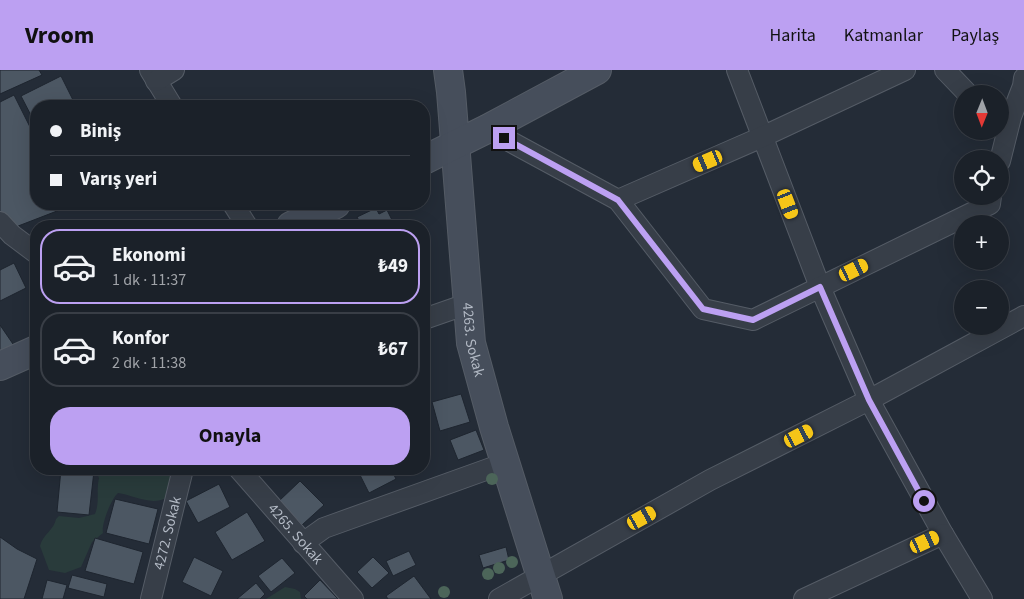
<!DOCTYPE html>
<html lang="tr">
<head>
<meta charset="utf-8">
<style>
	body { margin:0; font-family:"Source Sans 3",sans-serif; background:#242931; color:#f1f3f6; height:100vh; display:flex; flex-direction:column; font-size:19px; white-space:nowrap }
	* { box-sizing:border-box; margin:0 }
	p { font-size:16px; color:#a0a3a8 }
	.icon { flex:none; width:28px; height:28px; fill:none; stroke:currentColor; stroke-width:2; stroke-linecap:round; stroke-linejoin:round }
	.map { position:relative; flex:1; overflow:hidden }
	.side { position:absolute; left:30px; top:150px; width:400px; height:255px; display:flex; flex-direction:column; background:#1b2129; border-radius:20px; box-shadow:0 5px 20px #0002,0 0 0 1px #393e46 }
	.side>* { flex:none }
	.hud { position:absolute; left:30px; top:30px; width:400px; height:110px; border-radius:20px; box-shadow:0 5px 20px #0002,0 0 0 1px #393e46; display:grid; align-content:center; height:110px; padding:0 20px; background:#1b2129 }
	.needle { width:32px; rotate:181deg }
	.controls { position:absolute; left:954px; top:15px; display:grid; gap:10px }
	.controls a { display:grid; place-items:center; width:55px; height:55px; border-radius:50%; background:#1b2129; box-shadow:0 5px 20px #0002,0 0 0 1px #393e46; font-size:25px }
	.end { position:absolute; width:22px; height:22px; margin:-11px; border:6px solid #bca0f2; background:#111; box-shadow:0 0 0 2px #111 }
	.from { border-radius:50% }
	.car { position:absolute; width:15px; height:30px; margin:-15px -8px; border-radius:6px; box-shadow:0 0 4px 1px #0007; background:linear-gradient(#f5c518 24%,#345 0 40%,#f5c518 0 76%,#345 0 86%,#f5c518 0) }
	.hud b { display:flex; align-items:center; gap:18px; height:48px; font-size:19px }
	.hud b+b { border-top:1px solid #393e46 }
	.hud i { width:12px; height:12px; background:#f1f3f6 }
	ul { padding:9px 0 0; list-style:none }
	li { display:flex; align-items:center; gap:15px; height:75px; margin:0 10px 8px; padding:0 10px; border:2px solid #393e46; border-radius:20px }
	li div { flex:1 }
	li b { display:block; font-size:19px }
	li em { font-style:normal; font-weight:700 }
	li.on { border-color:#bca0f2 }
	li>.icon { width:45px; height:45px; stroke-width:1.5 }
	.button { display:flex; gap:10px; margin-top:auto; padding:10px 20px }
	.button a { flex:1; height:58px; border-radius:20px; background:#bca0f2; color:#111; font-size:20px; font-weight:700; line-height:58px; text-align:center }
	header { display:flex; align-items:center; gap:30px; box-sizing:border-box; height:70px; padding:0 25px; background:#bca0f2; color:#111 }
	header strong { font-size:24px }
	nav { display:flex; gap:28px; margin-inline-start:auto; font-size:18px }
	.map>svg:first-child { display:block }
</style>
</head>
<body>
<header>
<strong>Vroom</strong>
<nav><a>Harita</a><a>Katmanlar</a><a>Paylaş</a></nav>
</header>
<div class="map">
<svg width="1024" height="529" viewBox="0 0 1024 529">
	<rect width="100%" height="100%" fill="#242c37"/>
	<path fill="#293b3b" d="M95,399H159L172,405L166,428C151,436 133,425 118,423C111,429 101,455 103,463L92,472L81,497L65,503L49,500L40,476C43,464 54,460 56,449L59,446L79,448L95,444C100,432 96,420 99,408Z
		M285,517L295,519L300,522L301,529H266Z"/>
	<path fill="#4c5763" stroke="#1e252f" d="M0,0H39L42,5L0,24Z
		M61,6L76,36H36V55L21,26Z
		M14,25L36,69V134H69L70,136L13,158L0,142V32Z
		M376,138L379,144L387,140L395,156H362L357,147Z
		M14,193L26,218L0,231V200Z
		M0,255L15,277L0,284Z
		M461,324L470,352L440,361L432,332Z
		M476,360L484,380L458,390L450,370Z
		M61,399L94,401L89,445L57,442Z
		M357,399H391L396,409L369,423Z
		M300,411L324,435L302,455L279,431Z
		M219,414L230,437L198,453L186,431Z
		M115,429L158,439L149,474L106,463Z
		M247,442L265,471L232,490L215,462Z
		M0,467L17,479L37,489L24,529H0Z
		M95,468L143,482L134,514L85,501Z
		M506,477L509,490L483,498L479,485Z
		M409,481L416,495L393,506L386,491Z
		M194,487L223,501L211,526L182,512Z
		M373,487L389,503L372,518L357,502Z
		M282,488L295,503L271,522L258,506Z
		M72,505L107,514L104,527L68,518Z
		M414,506L431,529H388L386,526Z
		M47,510L67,515L63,529H42Z
		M320,510L338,529H307L304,526Z
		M256,513L265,524L260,529H237Z"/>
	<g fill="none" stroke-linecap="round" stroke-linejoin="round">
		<defs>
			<g id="street">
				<path d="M150,0L172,36"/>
				<path d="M737,0L820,217L869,330L943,464L982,529"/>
				<path d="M945,0L968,24"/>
				<path d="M156,11L174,0"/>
				<path d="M487,59L618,130L703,239L753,250L990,134L991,126"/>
				<path d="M1000,91L1011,47L1023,16L1024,8"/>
				<path d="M618,130L762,67L905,0"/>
				<path d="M233,134L247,156"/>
				<path d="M0,152L12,165L36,183"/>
				<path d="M424,249L467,234"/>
				<path id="s1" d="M239,399L353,529"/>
				<path d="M303,473L324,458L505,393"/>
				<path id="s2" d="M151,529L183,399"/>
				<path d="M499,529L710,410L869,330L1024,246"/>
				<path d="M804,529L943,464"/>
			</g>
			<g id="secondary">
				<path id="s3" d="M448,0L451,22L471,273L494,357L548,529"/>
				<path d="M424,90L487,59L597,0"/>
				<path d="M291,156L336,134"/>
				<path d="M0,296L36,280"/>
			</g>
		</defs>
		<use href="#street" stroke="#555c66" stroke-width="22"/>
		<use href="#secondary" stroke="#555c66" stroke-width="30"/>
		<use href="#street" stroke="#373e48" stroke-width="20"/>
		<use href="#secondary" stroke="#464e5b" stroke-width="28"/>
	</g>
	<g fill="#4c6559">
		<circle cx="492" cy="409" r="6"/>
		<circle cx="512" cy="492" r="6"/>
		<circle cx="499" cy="498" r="6"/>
		<circle cx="488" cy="504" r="6"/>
		<circle cx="444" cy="522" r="6"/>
	</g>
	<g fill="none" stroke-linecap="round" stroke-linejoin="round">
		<path stroke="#bca0f2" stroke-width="6" d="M504,68L618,130L703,239L753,250L820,217L869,330L924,431"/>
	</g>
	<g text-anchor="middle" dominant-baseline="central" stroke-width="4" stroke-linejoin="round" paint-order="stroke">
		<g font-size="15" fill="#b2b9c4" stroke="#1c232d">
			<text stroke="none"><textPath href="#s3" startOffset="271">4263. Sokak</textPath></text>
			<text stroke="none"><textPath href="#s2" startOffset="68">4272. Sokak</textPath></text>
			<text stroke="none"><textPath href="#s1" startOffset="86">4265. Sokak</textPath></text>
		</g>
	</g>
</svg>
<div class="controls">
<a><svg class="needle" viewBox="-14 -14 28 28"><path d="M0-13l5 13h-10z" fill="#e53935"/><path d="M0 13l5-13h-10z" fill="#a0a3a8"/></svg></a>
<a><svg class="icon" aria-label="locate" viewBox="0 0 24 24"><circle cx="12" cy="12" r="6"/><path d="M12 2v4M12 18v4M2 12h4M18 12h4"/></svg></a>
<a>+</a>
<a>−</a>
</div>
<i class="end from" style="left:924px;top:431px"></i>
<i class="end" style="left:504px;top:68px"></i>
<i class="car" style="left:708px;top:91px;rotate:247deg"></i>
<i class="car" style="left:788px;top:134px;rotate:159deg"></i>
<i class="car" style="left:854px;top:200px;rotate:64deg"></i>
<i class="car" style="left:799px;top:366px;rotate:63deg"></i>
<i class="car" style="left:642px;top:448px;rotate:61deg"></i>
<i class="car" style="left:925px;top:472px;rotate:65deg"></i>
<div class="hud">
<b><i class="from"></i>Biniş</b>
<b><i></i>Varış yeri</b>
</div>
<section class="side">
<ul>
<li class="on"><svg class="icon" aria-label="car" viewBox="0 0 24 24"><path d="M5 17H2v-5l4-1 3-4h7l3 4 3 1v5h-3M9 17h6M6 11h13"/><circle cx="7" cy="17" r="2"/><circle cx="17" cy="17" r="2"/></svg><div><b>Ekonomi</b><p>1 dk · 11:37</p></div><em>₺49</em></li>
<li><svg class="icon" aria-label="car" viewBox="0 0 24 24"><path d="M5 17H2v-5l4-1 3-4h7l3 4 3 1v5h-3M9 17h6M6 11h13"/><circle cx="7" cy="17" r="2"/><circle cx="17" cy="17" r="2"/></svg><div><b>Konfor</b><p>2 dk · 11:38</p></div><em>₺67</em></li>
</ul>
<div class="button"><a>Onayla</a></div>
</section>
</div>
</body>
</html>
